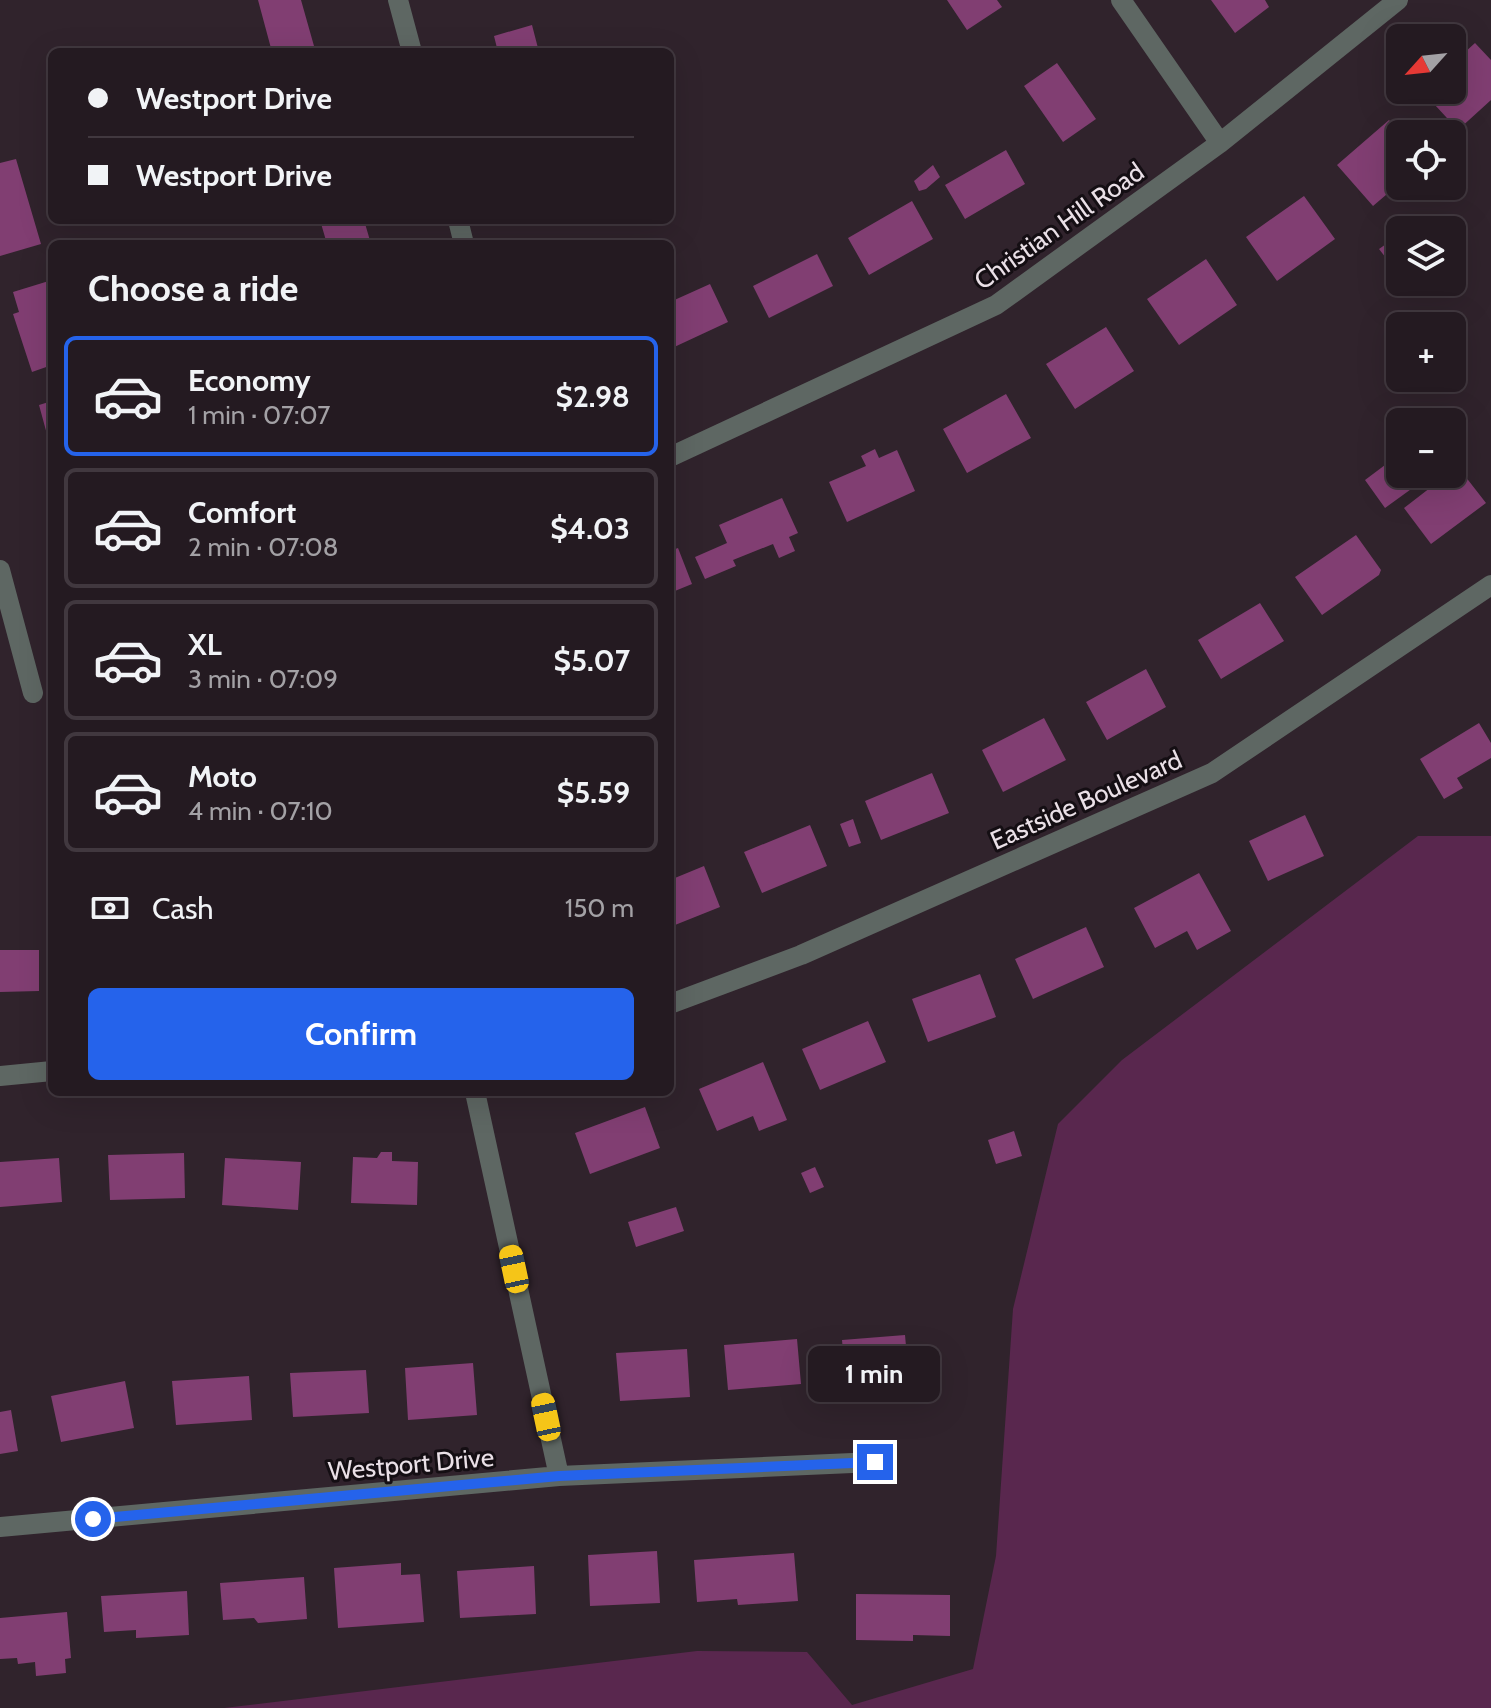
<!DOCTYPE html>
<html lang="en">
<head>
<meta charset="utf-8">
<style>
	body { margin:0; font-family:Cabin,sans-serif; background:#2c232a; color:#f1f3f6; height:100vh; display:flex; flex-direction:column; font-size:30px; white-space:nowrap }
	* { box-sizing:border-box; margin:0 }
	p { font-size:26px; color:#a3a1a5 }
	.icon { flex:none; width:44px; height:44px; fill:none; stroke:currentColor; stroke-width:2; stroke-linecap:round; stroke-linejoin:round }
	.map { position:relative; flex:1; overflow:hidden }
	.drawer { position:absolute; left:48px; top:240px; width:626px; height:856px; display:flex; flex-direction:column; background:#241a21; border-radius:12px; box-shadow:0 8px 32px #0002,0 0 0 2px #41383f }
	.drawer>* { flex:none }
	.banner { position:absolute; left:48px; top:48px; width:626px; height:176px; border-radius:12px; box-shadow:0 8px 32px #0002,0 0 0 2px #41383f; display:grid; align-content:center; height:176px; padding:0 40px; background:#241a21 }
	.needle { width:52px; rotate:243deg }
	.tools { position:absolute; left:1386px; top:24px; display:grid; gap:16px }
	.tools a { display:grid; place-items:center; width:80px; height:80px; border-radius:12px; background:#241a21; box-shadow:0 8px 32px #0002,0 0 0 2px #41383f; font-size:40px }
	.end { position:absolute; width:36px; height:36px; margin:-18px; border:10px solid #2563eb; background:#fff; box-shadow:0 0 0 4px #fff }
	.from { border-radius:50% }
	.bubble { position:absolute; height:56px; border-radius:12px; background:#241a21; box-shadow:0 8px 32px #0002,0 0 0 2px #41383f; font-size:26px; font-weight:700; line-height:56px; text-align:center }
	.car { position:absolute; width:24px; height:48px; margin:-24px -12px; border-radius:10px; box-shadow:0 0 6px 2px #0007; background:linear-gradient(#f5c518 24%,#345 0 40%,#f5c518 0 76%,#345 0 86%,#f5c518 0) }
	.banner b { display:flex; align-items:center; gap:28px; height:76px; font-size:30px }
	.banner b+b { border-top:2px solid #41383f }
	.banner i { width:20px; height:20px; background:#f1f3f6 }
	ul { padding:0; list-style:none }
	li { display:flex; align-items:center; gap:24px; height:120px; margin:0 16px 12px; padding:0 24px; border:4px solid #41383f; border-radius:12px }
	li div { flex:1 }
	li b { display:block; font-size:30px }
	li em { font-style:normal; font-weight:700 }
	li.on { border-color:#2563eb }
	li>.icon { width:72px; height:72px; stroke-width:1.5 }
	h2 { padding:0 40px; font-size:36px; line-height:96px }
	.pay { display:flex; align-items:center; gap:20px; height:88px; padding:0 40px; font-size:30px }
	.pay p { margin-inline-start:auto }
	.action { display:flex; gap:16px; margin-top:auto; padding:16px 40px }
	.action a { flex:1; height:92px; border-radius:12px; background:#2563eb; color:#fff; font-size:32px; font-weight:700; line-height:92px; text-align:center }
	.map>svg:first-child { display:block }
</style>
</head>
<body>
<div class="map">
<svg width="1491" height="1708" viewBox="0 0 1491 1708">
	<rect width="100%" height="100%" fill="#30232c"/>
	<path fill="#59274e" d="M1418,836H1491V1708H224L697,1651L807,1652L852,1705L973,1669L996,1556L1013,1309L1058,1124L1122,1060Z"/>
	<path fill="#813e72" d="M258,0H301L314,46L294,52H272Z
		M947,0H997L1002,7L967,30Z
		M1211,0H1265L1269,7L1235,33Z
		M532,25L539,52H498L494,36Z
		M1475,43L1491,60V100L1458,130L1423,92L1452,90V64Z
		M1057,63L1096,119L1063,142L1024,86Z
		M1389,120L1400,132V183L1373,206L1337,165Z
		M1006,150L1025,184L965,219L945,185Z
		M16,159L41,244L0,256V163Z
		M933,165L940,177L926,189L919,191L914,181Z
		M1304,196L1335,239L1277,281L1246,237Z
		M912,201L933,239L869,275L848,238Z
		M320,220H364L371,244H327Z
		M1389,242L1396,251L1386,258L1379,249Z
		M817,254L833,286L769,318L753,286Z
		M1206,259L1237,305L1179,345L1147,299Z
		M52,280V365L32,372L13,314L19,312L13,292Z
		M710,284L728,322L670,349V302Z
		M1106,327L1134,371L1075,409L1046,364Z
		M1006,394L1031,438L967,473L943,429Z
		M52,401V449H51L39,405Z
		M875,449L879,458L897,450L915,491L847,522L829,482L866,466L861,456Z
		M1393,459L1400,468V474H1404L1414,487L1385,508L1365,480Z
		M1458,467L1486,503L1431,544L1404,508L1448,474H1452Z
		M782,498L798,533L789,537L795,551L779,558L773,544L733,560L736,566L705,579L695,557L727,543L719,525Z
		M1356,535L1381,570L1379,575L1322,615L1295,577Z
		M678,548L692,584L670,593V551Z
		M1260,603L1284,641L1221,679L1198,640Z
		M1146,669L1166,707L1107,740L1086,702Z
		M1044,718L1066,760L1003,792L982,750Z
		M1479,723L1491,743V758L1457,778L1463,788L1444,799L1420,759Z
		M932,773L949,813L881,840L865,801Z
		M1305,815L1324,856L1268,881L1249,841Z
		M853,819L861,843L849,847L840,824Z
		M810,825L827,866L762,893L744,852Z
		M704,866L720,907L670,927V880Z
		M1199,873L1231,931L1197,950L1187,931L1155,948L1134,908Z
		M1086,927L1104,967L1033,999L1015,959Z
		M0,950H39V991L0,992Z
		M980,974L996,1017L928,1042L912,999Z
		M868,1021L886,1062L820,1090L802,1049Z
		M763,1062L787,1120L759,1131L753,1116L717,1131L699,1089Z
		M645,1107L660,1148L590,1174L575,1133Z
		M1014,1131L1022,1156L996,1164L988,1140Z
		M381,1152H392V1161L418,1162L417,1205L351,1203L353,1157L377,1158Z
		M184,1153L185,1198L110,1200L108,1155Z
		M59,1158L62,1202L0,1207V1162Z
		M225,1158L301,1162L298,1210L222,1205Z
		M815,1167L824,1187L810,1193L801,1173Z
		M676,1207L684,1231L636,1247L628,1222Z
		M905,1335L909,1379L846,1385L842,1340Z
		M797,1339L801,1384L728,1390L724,1345Z
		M687,1349L690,1397L620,1401L616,1353Z
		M473,1363L477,1415L408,1420L405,1368Z
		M366,1370L369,1413L293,1417L290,1373Z
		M249,1376L252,1420L176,1425L172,1381Z
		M125,1381L134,1428L61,1442L51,1396Z
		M11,1410L18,1451L0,1454V1412Z
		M657,1551L660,1603L590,1606L588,1555Z
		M794,1553L798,1601L738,1605L737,1599L697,1602L694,1560Z
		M401,1563V1575L420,1574L424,1622L338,1628L334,1568Z
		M534,1566L536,1614L460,1618L457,1571Z
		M304,1577L307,1619L258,1623L254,1618L223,1620L220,1583Z
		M187,1591L189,1635L136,1638V1630L104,1632L101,1596Z
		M856,1594L950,1595V1636L913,1635V1641L856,1640Z
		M67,1612L71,1658L65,1659L66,1673L36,1676L35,1662L18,1664L17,1658L0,1659V1618Z"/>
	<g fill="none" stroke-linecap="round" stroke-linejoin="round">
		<path stroke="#5e6763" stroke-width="20" d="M398,0L412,52
			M1121,0L1220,143
			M458,220L464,244
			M670,457L996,305L1220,143L1398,0
			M0,570L33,693
			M670,1004L801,955L1212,773L1491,585
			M0,1076L52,1071
			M475,1092L559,1476
			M0,1527L559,1476L875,1462"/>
	</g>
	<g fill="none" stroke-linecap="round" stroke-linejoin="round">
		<path stroke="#2563eb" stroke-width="10" d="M93,1519L559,1476L875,1462"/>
	</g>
	<g text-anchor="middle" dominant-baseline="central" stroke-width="6" stroke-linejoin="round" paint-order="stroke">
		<g font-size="26" fill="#eae0e7" stroke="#140e13">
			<text transform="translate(1059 226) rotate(-35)">Christian Hill Road</text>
			<text transform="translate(1086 800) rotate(-24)">Eastside Boulevard</text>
			<text transform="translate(411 1464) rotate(-5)">Westport Drive</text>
		</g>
	</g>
</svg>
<div class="tools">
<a><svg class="needle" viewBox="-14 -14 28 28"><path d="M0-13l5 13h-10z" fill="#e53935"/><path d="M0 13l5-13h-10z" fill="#a3a1a5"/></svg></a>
<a><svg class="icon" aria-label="locate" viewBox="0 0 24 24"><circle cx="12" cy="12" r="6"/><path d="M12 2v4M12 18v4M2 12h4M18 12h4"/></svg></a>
<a><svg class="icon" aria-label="layers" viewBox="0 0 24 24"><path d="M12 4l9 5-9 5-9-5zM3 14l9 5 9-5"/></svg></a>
<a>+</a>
<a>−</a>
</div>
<i class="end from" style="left:93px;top:1519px"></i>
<i class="end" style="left:875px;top:1462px"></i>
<div class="bubble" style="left:808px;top:1346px;width:132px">1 min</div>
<i class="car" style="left:514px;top:1269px;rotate:348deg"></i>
<i class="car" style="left:546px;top:1417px;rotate:348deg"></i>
<div class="banner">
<b><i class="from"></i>Westport Drive</b>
<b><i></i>Westport Drive</b>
</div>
<section class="drawer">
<h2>Choose a ride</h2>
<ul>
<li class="on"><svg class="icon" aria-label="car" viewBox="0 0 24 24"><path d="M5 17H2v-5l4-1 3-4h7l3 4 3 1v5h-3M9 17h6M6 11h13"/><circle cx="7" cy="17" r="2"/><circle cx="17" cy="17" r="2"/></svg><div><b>Economy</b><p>1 min · 07:07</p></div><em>$2.98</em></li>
<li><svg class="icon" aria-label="car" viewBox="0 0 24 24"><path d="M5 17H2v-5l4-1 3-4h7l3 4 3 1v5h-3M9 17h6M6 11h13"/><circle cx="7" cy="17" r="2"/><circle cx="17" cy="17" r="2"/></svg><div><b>Comfort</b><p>2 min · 07:08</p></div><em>$4.03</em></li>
<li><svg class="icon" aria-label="car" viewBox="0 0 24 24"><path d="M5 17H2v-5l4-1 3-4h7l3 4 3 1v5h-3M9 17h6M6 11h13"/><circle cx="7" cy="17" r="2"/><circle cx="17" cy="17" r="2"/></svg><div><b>XL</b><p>3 min · 07:09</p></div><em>$5.07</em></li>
<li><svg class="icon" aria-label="car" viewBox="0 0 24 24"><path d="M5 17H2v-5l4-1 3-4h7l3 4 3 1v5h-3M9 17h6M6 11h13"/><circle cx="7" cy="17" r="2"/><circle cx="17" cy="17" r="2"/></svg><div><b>Moto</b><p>4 min · 07:10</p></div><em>$5.59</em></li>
</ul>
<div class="pay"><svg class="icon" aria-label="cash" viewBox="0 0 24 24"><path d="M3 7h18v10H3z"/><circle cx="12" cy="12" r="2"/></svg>Cash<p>150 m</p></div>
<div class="action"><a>Confirm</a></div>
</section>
</div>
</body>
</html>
